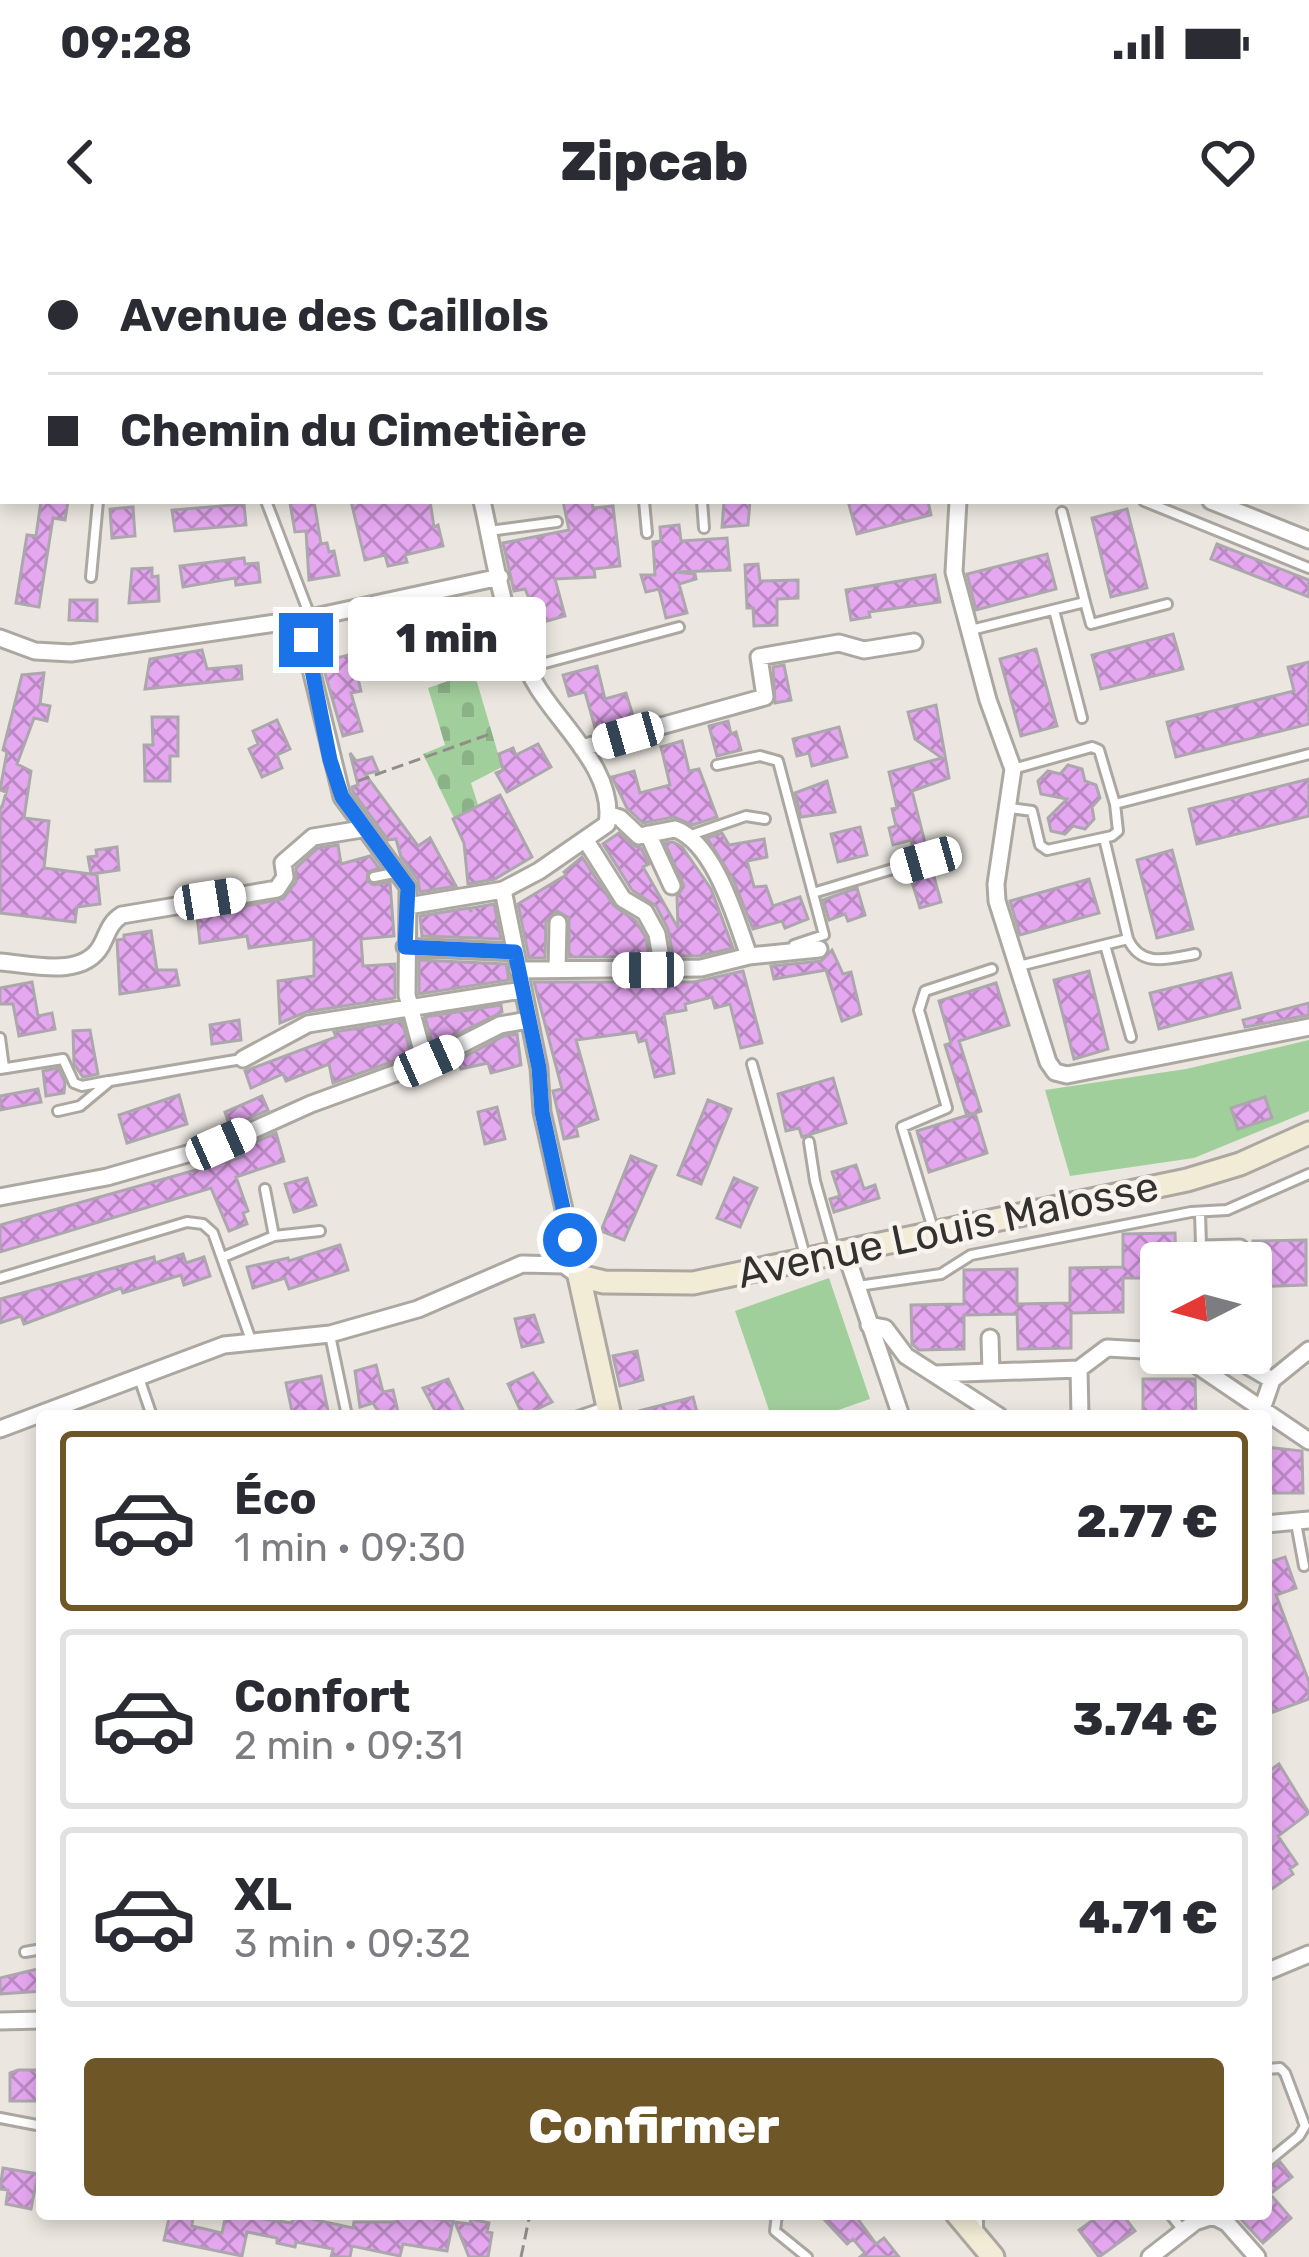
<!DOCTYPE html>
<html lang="fr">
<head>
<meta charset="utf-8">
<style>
	body { margin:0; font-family:Rubik,sans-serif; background:#f2f2f3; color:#2b2b33; height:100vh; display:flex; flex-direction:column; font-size:45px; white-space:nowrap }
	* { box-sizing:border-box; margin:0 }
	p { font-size:39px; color:#7c7c81 }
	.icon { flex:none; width:66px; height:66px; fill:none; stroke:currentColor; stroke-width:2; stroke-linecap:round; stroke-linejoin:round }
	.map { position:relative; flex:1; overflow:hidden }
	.sheet { position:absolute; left:36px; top:1170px; width:1236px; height:810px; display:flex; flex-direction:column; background:#fff; border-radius:12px; box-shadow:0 6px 18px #0003 }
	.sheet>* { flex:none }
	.top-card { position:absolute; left:0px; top:0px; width:1311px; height:264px; box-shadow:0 6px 18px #0003; display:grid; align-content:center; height:264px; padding:0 48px; background:#fff }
	.needle { width:78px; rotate:264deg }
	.fabs { position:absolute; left:1140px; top:1002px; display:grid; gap:24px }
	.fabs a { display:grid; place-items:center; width:132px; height:132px; border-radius:12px; background:#fff; box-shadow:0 6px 18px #0003; font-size:60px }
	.end { position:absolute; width:54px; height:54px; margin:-27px; border:15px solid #1a73e8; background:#fff; box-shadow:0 0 0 6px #fff }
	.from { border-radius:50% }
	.bubble { position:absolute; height:84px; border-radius:12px; background:#fff; box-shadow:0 6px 18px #0003; font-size:39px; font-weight:800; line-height:84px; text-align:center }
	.car { position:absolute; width:36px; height:72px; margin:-36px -18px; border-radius:15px; box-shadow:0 0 9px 3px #0007; background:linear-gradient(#fff 24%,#345 0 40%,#fff 0 76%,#345 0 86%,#fff 0) }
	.top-card b { display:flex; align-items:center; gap:42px; height:114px; font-size:45px }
	.top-card b+b { border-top:3px solid #e1e1e2 }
	.top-card i { width:30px; height:30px; background:#2b2b33 }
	ul { padding:21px 0 0; list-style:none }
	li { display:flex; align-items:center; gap:36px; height:180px; margin:0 24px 18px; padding:0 24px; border:6px solid #e1e1e2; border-radius:12px }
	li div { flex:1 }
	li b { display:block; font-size:45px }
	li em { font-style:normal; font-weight:800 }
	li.selected { border-color:#6e5627 }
	li>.icon { width:108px; height:108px; stroke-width:1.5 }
	.action { display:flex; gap:24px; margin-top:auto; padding:24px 48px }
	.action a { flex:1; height:138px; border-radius:12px; background:#6e5627; color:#fff; font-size:48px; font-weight:800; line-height:138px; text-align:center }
	.status { display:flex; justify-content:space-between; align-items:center; height:84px; padding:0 60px; background:#fff; direction:ltr }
	.status svg { height:33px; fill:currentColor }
	header { display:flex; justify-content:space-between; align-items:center; height:156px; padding:0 48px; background:#fff; font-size:54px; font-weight:800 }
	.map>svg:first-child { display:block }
</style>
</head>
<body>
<div class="status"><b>09:28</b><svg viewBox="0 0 49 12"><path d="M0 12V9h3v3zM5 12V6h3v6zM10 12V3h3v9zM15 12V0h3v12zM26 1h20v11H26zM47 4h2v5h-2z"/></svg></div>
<header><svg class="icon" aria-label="back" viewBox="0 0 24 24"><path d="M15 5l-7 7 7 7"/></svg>Zipcab<svg class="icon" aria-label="heart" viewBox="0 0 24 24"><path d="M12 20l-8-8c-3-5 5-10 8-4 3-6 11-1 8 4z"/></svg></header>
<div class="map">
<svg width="1309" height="2017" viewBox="0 0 1309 2017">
	<defs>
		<pattern id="cemetery-stones" width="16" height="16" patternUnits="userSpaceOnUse" patternTransform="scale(3)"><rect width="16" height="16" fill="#a1cf9b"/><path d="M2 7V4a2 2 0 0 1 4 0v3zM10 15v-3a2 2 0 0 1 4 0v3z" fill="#8bb286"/></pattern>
		<pattern id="building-cross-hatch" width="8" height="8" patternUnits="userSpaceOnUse" patternTransform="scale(3)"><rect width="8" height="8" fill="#e5a7f0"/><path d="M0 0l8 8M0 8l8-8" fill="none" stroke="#ba89c3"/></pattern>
	</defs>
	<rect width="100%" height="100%" fill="#ebe7e0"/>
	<path fill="url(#cemetery-stones)" d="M474,432L502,527L471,543L479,568L454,578L423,514L445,505L428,448Z"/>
	<path fill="#a1cf9b" d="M471,0H1097L471,3Z
		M1309,800V871L1194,918L1070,936L1045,850L1186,829Z
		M829,1038L870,1159L821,1176H771L735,1071Z"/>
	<path fill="url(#building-cross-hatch)" stroke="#aca7ad" stroke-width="3" d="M41,261H68L65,280L53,278L39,367L16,363L27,295L36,296Z
		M314,261L321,304L327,303L329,312L334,311L339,335L309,340L306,291L295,292L290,263Z
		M351,261H430L434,287L438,285L443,306L405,315L407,322L388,326L385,315L365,320Z
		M563,261H592L593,268L613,266L620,326L594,329L595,337L555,339L565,376L540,383L525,349L514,351L503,303L569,290Z
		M724,261H750L748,285L722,287Z
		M848,261H928L931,275L857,294Z
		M244,264L246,285L175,291L172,270Z
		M133,267L135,296L112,298L110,269Z
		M1127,269L1147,348L1111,357L1092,278Z
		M679,285L681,301L727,298L730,330L676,332L695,334L696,339L679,344L687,373L666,378L659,349L646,352L641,335H655L653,302L661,301L660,287Z
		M1217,304L1309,340V357L1211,319Z
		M1047,314L1056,349L976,370L967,334Z
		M244,318L245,324L258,323L260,342L236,345L235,338L183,347L180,326Z
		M758,324L760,341L798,340V358L777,359V385L754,386L753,368H747L745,325Z
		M152,328V337L158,336L159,361L129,363L132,329Z
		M935,335L940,362L869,372L870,377L851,380L846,350Z
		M70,360H97V381L69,380Z
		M454,391L466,435L448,441L436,396Z
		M1173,394L1183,429L1101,449L1092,415Z
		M1036,409L1057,486L1021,496L1000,419Z
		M202,410L207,429L241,426L242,439L145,449L150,419Z
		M352,414L361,451L351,453L362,491L343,496L324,430L331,429L329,420Z
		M1309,422V484L1176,517L1167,482L1294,451L1288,427Z
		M784,425L791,460L775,463L773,427Z
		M597,426L605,459L626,453L634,479L596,491L585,452L569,456L563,435Z
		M44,433L40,464L50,466L47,481L34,478L17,524L31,531L24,578L49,581L44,628L91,634L88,617L97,616L96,610L117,607L119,630L92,634L97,635L100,664L77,667L75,682L0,673V567H2L8,546L6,552L0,550L7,512L3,510L22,435Z
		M936,465L949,538L912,551L927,611L914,614L911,600L893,605L889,588L896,586L892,569L897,568L889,532L942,518L915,499L908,472Z
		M152,477H178V516H170V541H145L144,505H153Z
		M277,480L290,509L277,515L282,528L262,537L249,509L258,504L253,491Z
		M728,481L731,494L736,492L741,510L717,516L709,486Z
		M839,487L847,517L812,526L809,513L797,516L793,499Z
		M682,501L689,531L699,529L717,577L693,585L674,577L643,583L627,568L612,537L634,531L640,553L670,545L661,507Z
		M538,504L551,527L507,552L496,533L503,530L499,514L513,508L516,515Z
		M350,513L356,521L372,517L378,531L365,534L418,606L430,598L456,646L420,652L418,640L401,617L396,599L388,600L353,552L352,547L358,545Z
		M1068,525L1082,529L1085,541L1096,545L1100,558L1092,567L1094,579L1085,589L1073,586L1065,594L1051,591L1048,578L1067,559L1041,554L1038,541L1048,531L1060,534Z
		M1309,539V576L1197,604L1189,569Z
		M827,541L835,572L801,577L795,553Z
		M500,555L532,617L495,639L468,644L464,603L453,579Z
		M860,587L867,615L838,622L831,594Z
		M619,593L632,605L641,608L649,624L643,627L678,688L677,657L684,646L665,603L673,602L682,607L711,649L733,708L699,716H673L668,689L656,666L632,650L603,604Z
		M722,593L729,605L764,599L767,617L747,621L754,647L766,646L773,666L800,657L808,679L785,688L782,681L753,689L733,639L707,598Z
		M338,605L341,624L370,616L379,628L368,632L367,641L374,645L390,642L394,696L361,699L363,726L395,724V758L306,772L280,783L278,741L314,736V699L249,708L247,696L200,703L197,675L283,659L296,642V628L318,608Z
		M1172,610L1193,689L1157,698L1137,620Z
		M582,617L614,666L636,681L646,698L649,717H569V678L557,671L546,682L545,718H529L518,664L566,635L564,632Z
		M931,626L941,662L920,668L911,639L916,638L914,631Z
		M1089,639L1099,673L1020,695L1010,661Z
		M857,648L865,675L848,681L845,674L829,680L823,660Z
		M494,664L501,699L422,696L420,676L469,668L471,672V668Z
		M151,691L157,730H176L179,745L120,754L117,700L124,699V695Z
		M832,710L843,734L851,732L861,774L842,781L826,730L774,739L771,726L821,721Z
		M419,720L506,724L509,740L419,754Z
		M743,731L762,803L741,808L730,764L715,768L712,757L685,764L686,770L664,774L674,833L655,837L646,800L639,802L636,792L576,800L598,879L576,887L578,896L564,899L553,851L562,849L534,742H694Z
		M1089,731L1108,809L1074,819L1054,740Z
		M1231,733L1240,768L1159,789L1150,753Z
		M32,742L38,776L52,773L55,789L19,796L13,764H0V748Z
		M996,743L1009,785L959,801L981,871L967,876L945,805L951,803L939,761Z
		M1309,763V775L1245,787L1243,780Z
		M501,765L502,772L433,806L425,777Z
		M239,780L241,800L212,804L210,785Z
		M402,781L411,815L333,843L329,824L286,841L283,834L251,848L245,831L336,797L334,792Z
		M90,790L98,834L83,837L74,824L73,791Z
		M517,794L521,825L491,833L488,823L461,829L458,820L504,796Z
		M58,828L65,842L64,853L46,856L43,831Z
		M833,838L846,883L802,897L799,888L786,891L778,854Z
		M38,849L41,862L0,870V856Z
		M179,855L187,884L127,903L119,875Z
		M262,856L268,870L230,887L225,872Z
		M1265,857L1272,878L1238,889L1231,868Z
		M708,860L731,869L701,944L678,935Z
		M497,867L505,899L485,904L478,872Z
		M975,873L987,913L929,932L917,891Z
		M276,893L284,921L236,937L248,971L243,973L247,984L229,991L211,948L0,1012V985L242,917L239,909Z
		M631,916L656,926L624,1000L601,991Z
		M856,925L864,949L875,945L879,958L834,972L830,959L840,956L832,932Z
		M307,938L316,965L294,972L285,944Z
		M734,938L757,948L740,987L717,978Z
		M1175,993L1176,1023H1161V1038H1123V1072L1071,1073V1108L1018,1109L1017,1070V1074L964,1075V1109L919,1110L912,1104L911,1065L964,1064V1030L1017,1029V1064L1070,1063V1028L1123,1027V994Z
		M1306,1000V1045L1253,1047V1001Z
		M340,1005L348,1030L289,1049L285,1038L253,1048L247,1027L288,1018L289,1021Z
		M183,1014L186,1023L204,1017L210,1036L184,1045L181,1035L123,1053L121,1048L24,1084L21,1076L0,1083V1059L154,1017L155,1023Z
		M534,1075L543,1102L522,1107L515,1079Z
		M637,1111L643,1140L620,1146L613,1116Z
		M376,1125L383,1152L393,1150L399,1176H381L373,1163L360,1167L355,1131Z
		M533,1133L552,1162L523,1176L508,1144Z
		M321,1136L329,1176H293L286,1143Z
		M448,1139L457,1158L466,1176H438L423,1148Z
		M1143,1139H1195L1196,1176H1143Z
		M693,1157L698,1176H639V1171Z
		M1266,1207L1302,1211L1303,1253H1266Z
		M1285,1317L1296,1348L1276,1355L1309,1442V1459L1273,1472L1266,1455V1323Z
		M1279,1524L1309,1573L1278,1596L1297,1624L1290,1629L1293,1634L1266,1653V1533Z
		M42,1728V1751L0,1754V1738Z
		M18,1830H42L40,1861H10V1833Z
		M1280,1922L1292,1937L1270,1954L1291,1978L1263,2003L1236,1974H1266V1933Z
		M3,1928L38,1934L31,1969L6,1964L8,1950L0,1949Z
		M170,1974H193L192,1986L222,1993L226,1974L292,1983L293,1975L353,1988L354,1982H395L397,1974L453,1981L447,2011L403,2004L400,2016L352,2006L350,2017H331L333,2009L296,2002L295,2007L277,2003V1998L247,1992L242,2016L164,2000Z
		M819,1974H854L876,2004L884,1998L899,2017H860L865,2013L853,1999L847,2004Z
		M1101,1974H1122L1135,1991L1099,2017L1079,1990Z
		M471,1979L489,1983L487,1992L492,1993L488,2017H469L455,1982L470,1984Z"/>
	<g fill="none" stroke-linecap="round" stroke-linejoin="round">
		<defs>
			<path id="lane" d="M843,3V0
				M1123,3V0
				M0,23L3,19
				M1308,173H1309
				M266,261L310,376
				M644,261L647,293
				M702,261L704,288
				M1144,261L1309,328
				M1062,272L1085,362
				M489,291L557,282
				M91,337L98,261
				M1054,370L1082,478
				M971,390L1085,362L1091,384L1167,364
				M530,427L679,387
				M717,525L760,516L778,521L824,695L794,705
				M1115,564L1309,514
				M1010,568L1032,571L1040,605L1047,610L1112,596L1118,591L1115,564L1099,510L1092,507L1013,529
				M688,596L746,576L765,579
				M1104,598L1128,699
				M374,637L399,632
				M813,653L926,619
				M1105,705L1131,797
				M1019,726L1128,699C1141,728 1168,719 1195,714
				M0,798L4,828
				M752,824L806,1019
				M0,829L63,819L74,843L82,846L108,841
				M58,871L80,866L110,841L242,819
				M809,902L815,941L835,1012
				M265,949L274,996
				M1200,972L1201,1006
				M934,992L902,887L947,868L919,770L925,751L992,729
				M223,1017L274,996L320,991
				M0,1038L187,982L203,984L213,993L251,1100
				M858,1046L941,1034L971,1015L1191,972L1227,970L1309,934
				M330,1095L347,1176
				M139,1138L152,1176
				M578,1176L607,1166
				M1296,1283L1304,1326
				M25,1712L42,1709
				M1266,1829L1280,1828L1285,1833L1305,1886L1299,1896L1266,1923
				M0,1878L42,1886
				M777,1974L775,1991L807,2017
				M978,1974V1991
				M1170,1974L1182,1989"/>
			<path id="street" d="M463,3V0
				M482,261C496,322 504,394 538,448C563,488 616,533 607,584L539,631L503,650L539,828L542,872L579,1036
				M958,261L954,332L988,460L1013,529L996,644L997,661L1048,822L1055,832L1067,835L1309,787
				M1211,261L1309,300
				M310,378L306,400L310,425L342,557L408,647L407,755L425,822
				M0,398L35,411L71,413L310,378L500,337
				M582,508L765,457L759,417L839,403L864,410L914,402
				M608,574L620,578L639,596L675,589C715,603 736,680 749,716
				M648,594L672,646
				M585,599L623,659L645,672L657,694L663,730
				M408,666L503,650
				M405,707L515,712
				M0,722C31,724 82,739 101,706C108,693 109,683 122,675L277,649L285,637L283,623L313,597L362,589
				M518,730L701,728L749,716L819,709
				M557,730L558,683
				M243,819L308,784L522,750
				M0,957L107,937L222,904L311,864L429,821L500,785L528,780
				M845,1011L901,1176
				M1197,1023L1201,1009L1240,1008
				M869,1085L885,1088L906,1116L999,1176
				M990,1098L991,1132
				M1179,1113L1309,1201
				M1226,1113L1272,1140L1262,1169
				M1079,1129L1080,1176
				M935,1134L1079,1129L1107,1108L1161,1111
				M1272,1140L1309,1110
				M0,1189L224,1105L330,1094L418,1069L522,1024L564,1025L579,1036
				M1266,1284L1309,1280
				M1266,1732L1309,1714
				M0,1781L42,1780
				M1150,2017L1195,1982L1213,1976L1227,1983L1257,2017"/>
			<path id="secondary" d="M610,1176L579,1036L604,1042L693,1043L1187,940L1240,924L1309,893
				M957,1974L993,2017"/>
		</defs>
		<use href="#lane" stroke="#aca8a1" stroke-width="14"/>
		<use href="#street" stroke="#aca8a1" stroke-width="21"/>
		<use href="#secondary" stroke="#aca8a1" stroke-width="27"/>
		<path stroke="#918e89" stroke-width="3" stroke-dasharray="12 6" stroke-linecap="butt" d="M358,541L490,494
			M521,2017L530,1974"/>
		<use href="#lane" stroke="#fff" stroke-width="8"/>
		<use href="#street" stroke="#fff" stroke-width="15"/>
		<use href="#secondary" stroke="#f2ecd6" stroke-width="21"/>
	</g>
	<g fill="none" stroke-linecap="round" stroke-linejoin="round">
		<path stroke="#1a73e8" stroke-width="15" d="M306,400L330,520L342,557L408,647L405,707L515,712L539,828L542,872L570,1000"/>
	</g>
	<g text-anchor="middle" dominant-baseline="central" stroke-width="9" stroke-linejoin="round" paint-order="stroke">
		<g font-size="42" fill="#33322f" stroke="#f8f4ed">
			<text transform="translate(948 990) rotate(-12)">Avenue Louis Malosse</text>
		</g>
	</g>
</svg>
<div class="fabs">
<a><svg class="needle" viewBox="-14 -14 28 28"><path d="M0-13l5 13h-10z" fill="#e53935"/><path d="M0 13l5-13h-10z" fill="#7c7c81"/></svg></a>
</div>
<i class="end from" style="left:570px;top:1000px"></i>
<i class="end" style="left:306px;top:400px"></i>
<div class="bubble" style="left:348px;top:357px;width:198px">1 min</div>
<i class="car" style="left:628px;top:495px;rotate:254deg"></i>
<i class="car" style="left:926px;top:620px;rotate:254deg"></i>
<i class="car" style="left:210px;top:659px;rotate:81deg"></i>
<i class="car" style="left:648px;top:730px;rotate:269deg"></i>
<i class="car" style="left:429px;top:821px;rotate:66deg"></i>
<i class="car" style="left:221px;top:904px;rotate:66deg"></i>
<div class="top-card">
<b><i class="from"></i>Avenue des Caillols</b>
<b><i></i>Chemin du Cimetière</b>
</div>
<section class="sheet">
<ul>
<li class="selected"><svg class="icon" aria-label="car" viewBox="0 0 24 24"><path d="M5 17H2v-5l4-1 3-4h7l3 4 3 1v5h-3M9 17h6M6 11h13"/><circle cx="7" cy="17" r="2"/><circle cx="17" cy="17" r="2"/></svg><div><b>Éco</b><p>1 min · 09:30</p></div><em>2.77 €</em></li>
<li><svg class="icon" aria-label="car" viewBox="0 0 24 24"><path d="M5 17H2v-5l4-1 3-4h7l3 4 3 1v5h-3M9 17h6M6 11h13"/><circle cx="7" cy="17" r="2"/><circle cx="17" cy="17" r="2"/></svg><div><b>Confort</b><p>2 min · 09:31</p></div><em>3.74 €</em></li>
<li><svg class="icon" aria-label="car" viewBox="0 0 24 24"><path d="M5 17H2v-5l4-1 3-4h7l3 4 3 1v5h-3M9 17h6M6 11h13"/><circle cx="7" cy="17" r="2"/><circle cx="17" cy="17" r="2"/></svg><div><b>XL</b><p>3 min · 09:32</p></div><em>4.71 €</em></li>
</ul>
<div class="action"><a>Confirmer</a></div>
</section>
</div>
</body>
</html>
